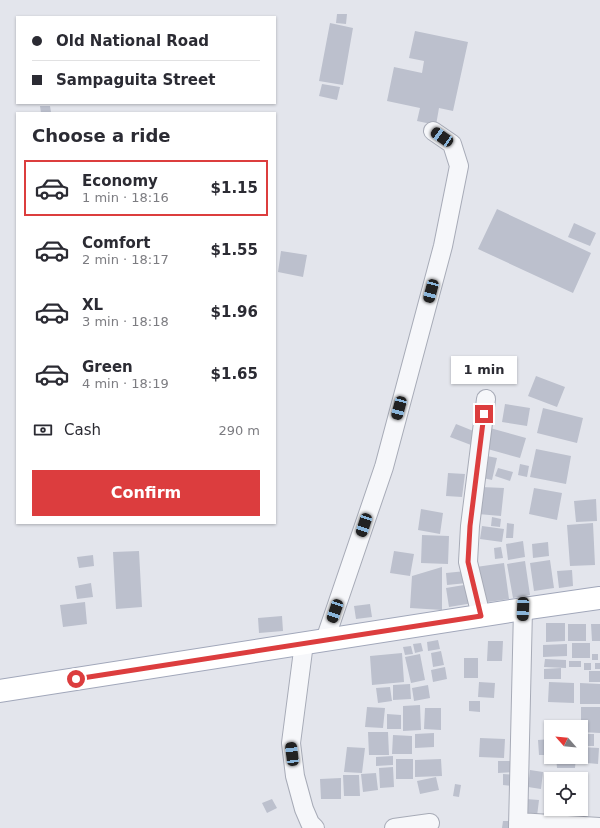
<!DOCTYPE html>
<html lang="en">
<head>
<meta charset="utf-8">
<style>
	body { margin:0; font-family:"DejaVu Sans",sans-serif; background:#f2f2f3; color:#2b2b33; height:100vh; display:flex; flex-direction:column; font-size:15px; white-space:nowrap }
	* { box-sizing:border-box; margin:0 }
	p { font-size:13px; color:#7c7c81 }
	.icon { flex:none; width:22px; height:22px; fill:none; stroke:currentColor; stroke-width:2; stroke-linecap:round; stroke-linejoin:round }
	.map { position:relative; flex:1; overflow:hidden }
	.side { position:absolute; left:16px; top:112px; width:260px; height:412px; display:flex; flex-direction:column; background:#fff; border-radius:0px; box-shadow:0 1px 3px #0004 }
	.side>* { flex:none }
	.hud { position:absolute; left:16px; top:16px; width:260px; height:88px; border-radius:0px; box-shadow:0 1px 3px #0004; display:grid; align-content:center; height:88px; padding:0 16px; background:#fff }
	.needle { width:26px; rotate:297deg }
	.buttons { position:absolute; left:544px; top:720px; display:grid; gap:8px }
	.buttons a { display:grid; place-items:center; width:44px; height:44px; border-radius:0px; background:#fff; box-shadow:0 1px 3px #0004; font-size:20px }
	.end { position:absolute; width:18px; height:18px; margin:-9px; border:5px solid #dc3d3e; background:#fff; box-shadow:0 0 0 2px #fff }
	.from { border-radius:50% }
	.bubble { position:absolute; height:28px; border-radius:0px; background:#fff; box-shadow:0 1px 3px #0004; font-size:13px; font-weight:800; line-height:28px; text-align:center }
	.car { position:absolute; width:12px; height:24px; margin:-12px -6px; border-radius:5px; box-shadow:0 0 3px 1px #0007; background:linear-gradient(#222 24%,#8ab4d8 0 40%,#222 0 76%,#8ab4d8 0 86%,#222 0) }
	.hud b { display:flex; align-items:center; gap:14px; height:38px; font-size:15px }
	.hud b+b { border-top:1px solid #e1e1e2 }
	.hud i { width:10px; height:10px; background:#2b2b33 }
	ul { padding:0; list-style:none }
	li { display:flex; align-items:center; gap:12px; height:56px; margin:0 8px 6px; padding:0 8px; border:2px solid transparent; border-radius:0px }
	li div { flex:1 }
	li b { display:block; font-size:15px }
	li em { font-style:normal; font-weight:800 }
	li.active { border-color:#dc3d3e }
	li>.icon { width:36px; height:36px; stroke-width:1.5 }
	h2 { padding:0 16px; font-size:18px; line-height:48px }
	.pay { display:flex; align-items:center; gap:10px; height:44px; padding:0 16px; font-size:15px }
	.pay p { margin-inline-start:auto }
	.cta { display:flex; gap:8px; margin-top:auto; padding:8px 16px }
	.cta a { flex:1; height:46px; border-radius:0px; background:#dc3d3e; color:#fff; font-size:16px; font-weight:800; line-height:46px; text-align:center }
	.map>svg:first-child { display:block }
</style>
</head>
<body>
<div class="map">
<svg width="600" height="828" viewBox="0 0 600 828">
	<rect width="100%" height="100%" fill="#e3e5ec"/>
	<path fill="#bcc0cd" d="M337,14H347L346,24L336,23Z
		M330,23L353,28L343,85L319,81Z
		M415,31L468,42L453,111L439,108L436,125L417,121L420,108L387,101L394,67L422,73L424,61L409,58Z
		M322,84L340,87L337,100L319,96Z
		M40,106H50L51,112L41,113Z
		M497,209L591,253L573,293L478,249Z
		M574,223L596,233L590,246L568,237Z
		M281,251L307,255L303,277L278,272Z
		M536,376L565,387L557,407L528,396Z
		M505,404L530,408L527,426L502,422Z
		M543,408L583,418L577,443L537,433Z
		M456,424L476,432L471,445L450,437Z
		M490,428L526,438L520,458L484,448Z
		M536,449L571,456L566,484L530,477Z
		M487,456L497,458L492,480L483,478Z
		M520,464L529,466L527,477L518,475Z
		M498,468L513,472L510,481L495,476Z
		M448,473L465,474L462,497L446,496Z
		M481,487L504,488L501,516L478,514Z
		M534,488L562,493L557,520L529,514Z
		M596,499L597,521L576,522L574,501Z
		M421,509L443,513L440,534L418,530Z
		M492,517L501,519L500,527L491,526Z
		M507,523L514,524L513,538H506Z
		M593,523L595,565L570,566L567,525Z
		M482,526L504,529L502,542L480,539Z
		M422,535L449,536L448,564L421,563Z
		M523,541L525,557L508,560L506,544Z
		M548,542L549,556L533,558L532,544Z
		M501,547L503,558L495,559L494,548Z
		M139,551L142,607L116,609L113,552Z
		M394,551L414,554L410,576L390,573Z
		M93,555L94,566L79,568L77,557Z
		M550,560L554,588L534,591L530,563Z
		M525,561L530,595L513,598L507,564Z
		M504,563L509,599L481,603L476,567Z
		M442,567V610L410,608L412,576Z
		M572,570L573,586L559,588L557,571Z
		M466,571L467,583L447,585L446,573Z
		M91,583L93,597L77,599L75,586Z
		M470,584L473,603L449,607L446,588Z
		M85,602L87,624L63,627L60,605Z
		M370,604L372,617L356,619L354,606Z
		M282,616L283,631L259,633L258,618Z
		M546,623H565V641L546,642Z
		M568,624H586V641H568Z
		M591,624H600V641H592Z
		M438,640L440,649L428,651L427,642Z
		M488,641H503L502,661H487Z
		M421,643L423,651L415,653L413,644Z
		M572,643H590V658H572Z
		M567,644V656L543,657V645Z
		M411,646L413,654L405,655L403,647Z
		M441,651L444,665L433,667L431,653Z
		M402,653L404,682L372,685L370,656Z
		M420,654L425,680L411,683L405,657Z
		M592,654H598V660H592Z
		M464,658H478V678H464Z
		M545,659L566,660V668L544,667Z
		M569,661H581V667H569Z
		M584,663H591V670H584Z
		M595,663H600V669H595Z
		M445,667L447,679L433,682L431,670Z
		M561,668V679H544V669Z
		M589,671H600V682H589Z
		M479,682L495,683L494,698L478,697Z
		M549,682L574,683V703L548,702Z
		M580,683L600,684V704H580Z
		M410,684L411,699L393,700V685Z
		M428,685L430,698L414,701L412,688Z
		M390,687L392,701L378,703L376,688Z
		M469,701H480V712L469,711Z
		M420,705L421,730L403,731V706Z
		M367,707L385,708L383,728L365,727Z
		M581,707H600V733L581,732Z
		M425,708H441V730L424,729Z
		M387,714L401,715V729H387Z
		M368,732H388L389,755H369Z
		M434,733V747L415,748V734Z
		M582,734H594V746H582Z
		M393,735L412,736V754H392Z
		M480,738L505,739L504,758L479,757Z
		M551,739V755H539L538,740Z
		M347,747L365,748L362,773L344,772Z
		M581,747L599,748L598,764L577,762L578,757H581Z
		M393,756V765L376,766V757Z
		M556,757H576L575,768H557Z
		M396,759H413V779H396Z
		M441,759L442,776L415,777V760Z
		M498,761H514V772L498,773Z
		M393,767L394,787L380,788L379,768Z
		M530,770L543,772L541,789L528,787Z
		M376,773L378,790L363,792L361,774Z
		M503,774L515,775L514,786L503,785Z
		M343,775H359L360,796H344Z
		M436,777L439,790L420,794L417,781Z
		M341,778V799H321L320,779Z
		M455,784L461,785L459,797L453,796Z
		M272,799L277,808L267,813L262,803Z
		M526,799L539,800L537,816L525,815Z
		M503,821H511V828H502Z"/>
	<g fill="none" stroke-linecap="round" stroke-linejoin="round">
		<defs>
			<path id="minor" d="M481,616L468,562L470,526L486,399
				M325,640L384,467L443,246L459,166L452,144L433,131
				M304,643L291,743L295,776L304,809L310,823L315,828
				M518,822L600,827
				M394,828L430,823
				M518,828L523,609"/>
			<path id="major" d="M0,691L523,609L600,598"/>
		</defs>
		<use href="#minor" stroke="#a7abb7" stroke-width="20"/>
		<use href="#major" stroke="#a1a7ba" stroke-width="24"/>
		<use href="#minor" stroke="#f6f7fa" stroke-width="18"/>
		<use href="#major" stroke="#fff" stroke-width="22"/>
	</g>
	<g fill="none" stroke-linecap="round" stroke-linejoin="round">
		<path stroke="#dc3d3e" stroke-width="5" d="M76,679L481,616L468,562L470,526L484,414"/>
	</g>
</svg>
<div class="buttons">
<a><svg class="needle" viewBox="-14 -14 28 28"><path d="M0-13l5 13h-10z" fill="#e53935"/><path d="M0 13l5-13h-10z" fill="#7c7c81"/></svg></a>
<a><svg class="icon" aria-label="locate" viewBox="0 0 24 24"><circle cx="12" cy="12" r="6"/><path d="M12 2v4M12 18v4M2 12h4M18 12h4"/></svg></a>
</div>
<i class="end from" style="left:76px;top:679px"></i>
<i class="end" style="left:484px;top:414px"></i>
<div class="bubble" style="left:451px;top:356px;width:66px">1 min</div>
<i class="car" style="left:442px;top:137px;rotate:305deg"></i>
<i class="car" style="left:431px;top:291px;rotate:195deg"></i>
<i class="car" style="left:399px;top:408px;rotate:195deg"></i>
<i class="car" style="left:364px;top:525px;rotate:198deg"></i>
<i class="car" style="left:523px;top:609px;rotate:182deg"></i>
<i class="car" style="left:335px;top:611px;rotate:199deg"></i>
<i class="car" style="left:292px;top:754px;rotate:353deg"></i>
<div class="hud">
<b><i class="from"></i>Old National Road</b>
<b><i></i>Sampaguita Street</b>
</div>
<section class="side">
<h2>Choose a ride</h2>
<ul>
<li class="active"><svg class="icon" aria-label="car" viewBox="0 0 24 24"><path d="M5 17H2v-5l4-1 3-4h7l3 4 3 1v5h-3M9 17h6M6 11h13"/><circle cx="7" cy="17" r="2"/><circle cx="17" cy="17" r="2"/></svg><div><b>Economy</b><p>1 min · 18:16</p></div><em>$1.15</em></li>
<li><svg class="icon" aria-label="car" viewBox="0 0 24 24"><path d="M5 17H2v-5l4-1 3-4h7l3 4 3 1v5h-3M9 17h6M6 11h13"/><circle cx="7" cy="17" r="2"/><circle cx="17" cy="17" r="2"/></svg><div><b>Comfort</b><p>2 min · 18:17</p></div><em>$1.55</em></li>
<li><svg class="icon" aria-label="car" viewBox="0 0 24 24"><path d="M5 17H2v-5l4-1 3-4h7l3 4 3 1v5h-3M9 17h6M6 11h13"/><circle cx="7" cy="17" r="2"/><circle cx="17" cy="17" r="2"/></svg><div><b>XL</b><p>3 min · 18:18</p></div><em>$1.96</em></li>
<li><svg class="icon" aria-label="car" viewBox="0 0 24 24"><path d="M5 17H2v-5l4-1 3-4h7l3 4 3 1v5h-3M9 17h6M6 11h13"/><circle cx="7" cy="17" r="2"/><circle cx="17" cy="17" r="2"/></svg><div><b>Green</b><p>4 min · 18:19</p></div><em>$1.65</em></li>
</ul>
<div class="pay"><svg class="icon" aria-label="cash" viewBox="0 0 24 24"><path d="M3 7h18v10H3z"/><circle cx="12" cy="12" r="2"/></svg>Cash<p>290 m</p></div>
<div class="cta"><a>Confirm</a></div>
</section>
</div>
</body>
</html>
